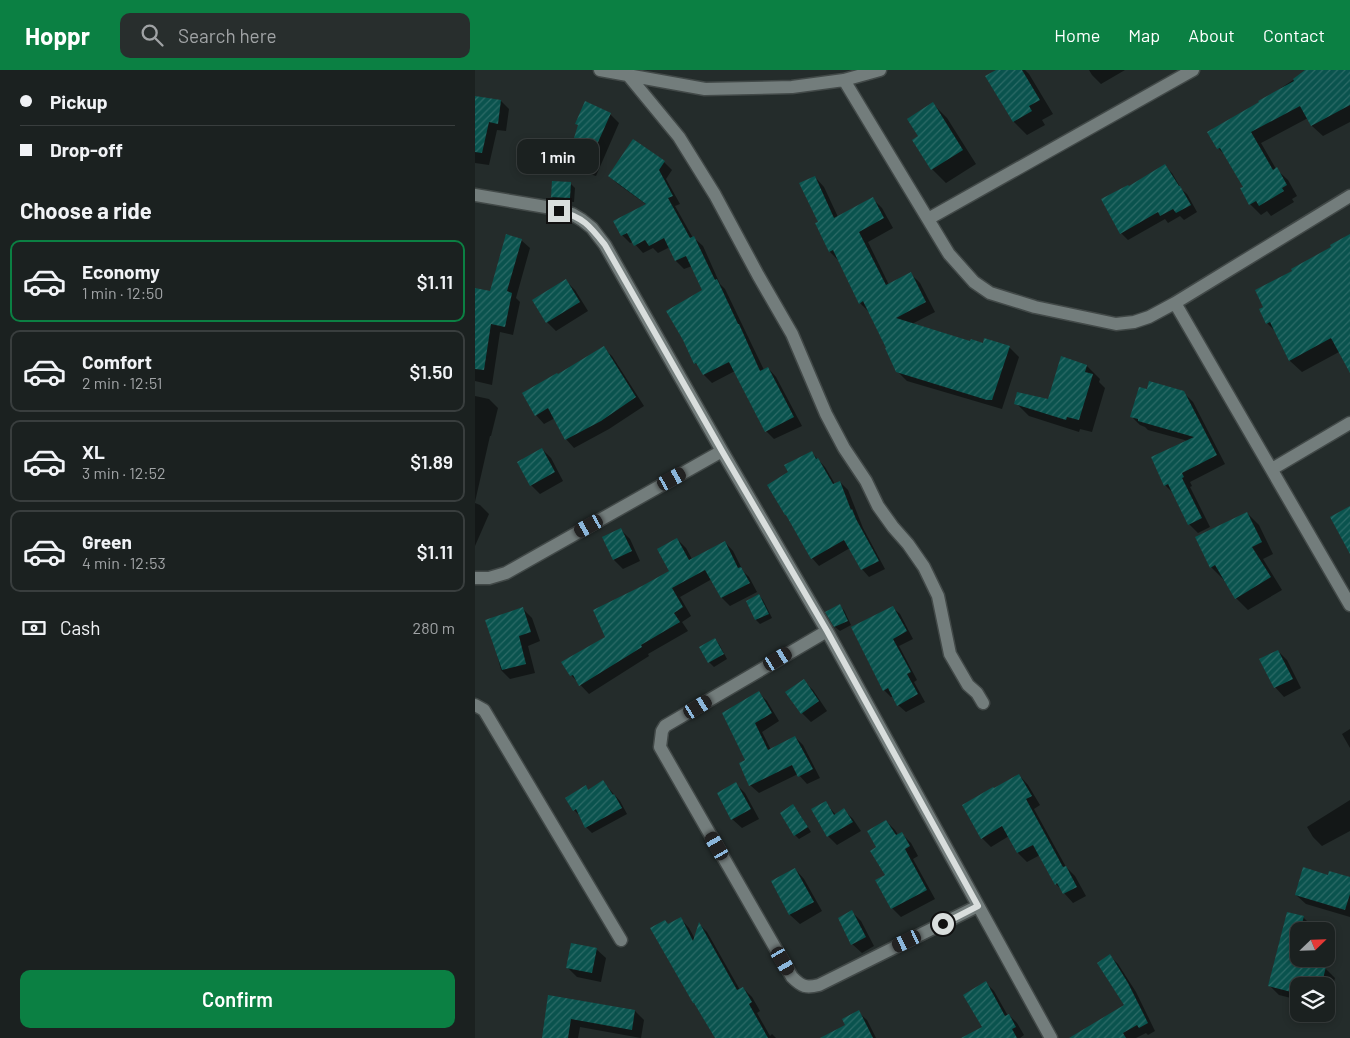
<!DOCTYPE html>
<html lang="en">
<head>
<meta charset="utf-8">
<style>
	body { margin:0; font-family:Barlow,sans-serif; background:#282e2d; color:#f1f3f6; height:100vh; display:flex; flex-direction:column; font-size:19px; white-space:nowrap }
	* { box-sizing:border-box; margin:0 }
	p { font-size:16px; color:#a0a3a5 }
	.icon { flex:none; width:28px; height:28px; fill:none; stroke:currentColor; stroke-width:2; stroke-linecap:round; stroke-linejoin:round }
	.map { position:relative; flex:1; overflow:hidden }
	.details { display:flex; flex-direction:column; background:#1b2120; width:475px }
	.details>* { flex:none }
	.top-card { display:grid; align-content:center; height:110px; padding:0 20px; background:#1b2120 }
	.needle { width:32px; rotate:67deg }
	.tools { position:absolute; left:815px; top:852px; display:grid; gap:10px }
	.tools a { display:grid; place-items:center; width:45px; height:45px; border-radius:10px; background:#1b2120; box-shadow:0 2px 8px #0003,0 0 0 1px #393e3e; font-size:25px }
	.end { position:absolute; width:22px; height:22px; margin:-11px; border:6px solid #d9dedd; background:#111; box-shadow:0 0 0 2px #111 }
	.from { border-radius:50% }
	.bubble { position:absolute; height:35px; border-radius:10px; background:#1b2120; box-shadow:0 2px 8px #0003,0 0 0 1px #393e3e; font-size:16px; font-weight:600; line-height:35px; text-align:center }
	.car { position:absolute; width:15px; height:30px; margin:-15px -8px; border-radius:6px; box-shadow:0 0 4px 1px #0007; background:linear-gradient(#222 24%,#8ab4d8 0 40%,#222 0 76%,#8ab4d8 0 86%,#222 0) }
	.top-card b { display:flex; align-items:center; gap:18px; height:48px; font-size:19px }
	.top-card b+b { border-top:1px solid #393e3e }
	.top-card i { width:12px; height:12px; background:#f1f3f6 }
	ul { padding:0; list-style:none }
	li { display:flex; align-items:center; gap:15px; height:82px; margin:0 10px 8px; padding:0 10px; border:2px solid #393e3e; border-radius:10px }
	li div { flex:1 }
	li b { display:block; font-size:19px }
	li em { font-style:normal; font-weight:600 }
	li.active { border-color:#0b8043 }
	li>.icon { width:45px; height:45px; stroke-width:1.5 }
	h2 { padding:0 20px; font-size:22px; line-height:60px }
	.pay { display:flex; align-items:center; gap:12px; height:55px; padding:0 20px; font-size:19px }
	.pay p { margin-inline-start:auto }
	.button { display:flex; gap:10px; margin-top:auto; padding:10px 20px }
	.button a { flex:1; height:58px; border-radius:10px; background:#0b8043; color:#fff; font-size:20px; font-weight:600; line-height:58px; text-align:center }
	header { display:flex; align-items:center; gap:30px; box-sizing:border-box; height:70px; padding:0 25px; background:#0b8043; color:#fff }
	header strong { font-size:24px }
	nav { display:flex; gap:28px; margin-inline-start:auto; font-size:18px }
	.search { width:350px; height:45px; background:#282e2d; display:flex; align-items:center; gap:12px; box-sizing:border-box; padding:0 18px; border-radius:10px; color:#a0a3a5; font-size:19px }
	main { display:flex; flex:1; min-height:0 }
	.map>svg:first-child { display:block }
</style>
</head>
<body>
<header>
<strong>Hoppr</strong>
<div class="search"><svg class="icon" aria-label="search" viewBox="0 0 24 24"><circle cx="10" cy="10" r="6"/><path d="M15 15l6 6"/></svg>Search here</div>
<nav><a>Home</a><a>Map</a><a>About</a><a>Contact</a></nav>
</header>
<main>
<section class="details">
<div class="top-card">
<b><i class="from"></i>Pickup</b>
<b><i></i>Drop-off</b>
</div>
<h2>Choose a ride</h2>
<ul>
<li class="active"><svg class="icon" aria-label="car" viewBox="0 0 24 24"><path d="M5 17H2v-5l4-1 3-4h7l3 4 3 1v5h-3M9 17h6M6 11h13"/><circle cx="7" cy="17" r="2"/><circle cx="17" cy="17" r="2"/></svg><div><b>Economy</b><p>1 min · 12:50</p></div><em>$1.11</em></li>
<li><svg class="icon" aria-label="car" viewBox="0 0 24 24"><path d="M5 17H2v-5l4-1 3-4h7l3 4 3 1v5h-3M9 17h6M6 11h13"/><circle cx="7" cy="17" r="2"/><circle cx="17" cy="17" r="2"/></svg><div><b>Comfort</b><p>2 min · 12:51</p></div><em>$1.50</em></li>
<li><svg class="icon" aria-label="car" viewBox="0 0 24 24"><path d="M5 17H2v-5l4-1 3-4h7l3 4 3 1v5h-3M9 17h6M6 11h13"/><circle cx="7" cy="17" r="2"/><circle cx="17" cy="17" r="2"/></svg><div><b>XL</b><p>3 min · 12:52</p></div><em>$1.89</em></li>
<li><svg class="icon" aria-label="car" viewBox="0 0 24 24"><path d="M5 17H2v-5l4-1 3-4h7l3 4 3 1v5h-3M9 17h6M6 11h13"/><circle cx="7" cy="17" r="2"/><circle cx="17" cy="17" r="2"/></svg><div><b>Green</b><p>4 min · 12:53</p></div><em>$1.11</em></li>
</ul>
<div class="pay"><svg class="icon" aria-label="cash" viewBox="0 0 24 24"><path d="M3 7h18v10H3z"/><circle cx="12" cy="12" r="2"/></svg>Cash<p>280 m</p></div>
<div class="button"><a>Confirm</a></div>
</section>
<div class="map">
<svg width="875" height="968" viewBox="0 0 875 968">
	<defs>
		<pattern id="building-hatch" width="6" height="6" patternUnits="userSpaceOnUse" patternTransform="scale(1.25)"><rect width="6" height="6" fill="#0a534e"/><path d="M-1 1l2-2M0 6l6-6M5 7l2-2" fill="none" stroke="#2d6b67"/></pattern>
	</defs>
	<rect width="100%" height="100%" fill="#242c2b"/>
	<path fill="#0007" d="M523,0H550L554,4L578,44L567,50L570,55L552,65L539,52Z
		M614,0H650L626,14L617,5Z
		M833,0H875V52L848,66L837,56L833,48L786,73L801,99L813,110L822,126L817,129L819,132L796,146L792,141L786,145L775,134L769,117L751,86L743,78L807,19L806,18Z
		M0,27L26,31L34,39L31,61L22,60L14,95L0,93Z
		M458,34L472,48L501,94L471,113L457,99L445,67Z
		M135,44L144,53L121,106L103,100L93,91L104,56L101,54Z
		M189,92L197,100L191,109L205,134L200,136L218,168H219L228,176L245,214L250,219L289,300L293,298L301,307L327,356L299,369L291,361L260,301L237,313L229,305L226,298L220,293L228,221L217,196L209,199L201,191L195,177L183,183L178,178L168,183L158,172L155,173L147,165L172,135L143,114L134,106Z
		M690,96L697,103L707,120L712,124L722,142L709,150L705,146L693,153L690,149L653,170L646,163Z
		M340,107L349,117L363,147L397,128L407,138L418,158L393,172L414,215L436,204L445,213L460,242L437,254L496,272L534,277L544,287L527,339L432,311L422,301L395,243L385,233L364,191L355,182L342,154L344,152Z
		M95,113L100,118L99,132L81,131L77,127Z
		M46,170L55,178L41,228L45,232L38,265L25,262L17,315L0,311V225L16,223Z
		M875,170V301L864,282L827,302L815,291L802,263L792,253L785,239Z
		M91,211L100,220L113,241L81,261L72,252Z
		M128,278L137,286L169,336L134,359L99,378L91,369L80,348L69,354L61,345L83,305Z
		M612,296L625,309L624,312L630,318L617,362L605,359L604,362L554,346L541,333L574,331Z
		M708,322L718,332L750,394L715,412L717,416L715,417L735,457L723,463L714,454L699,424L690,415L678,388L713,371L673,360L670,357L665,355L656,346Z
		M0,326L14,329L23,338L16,366H15L0,432Z
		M67,379L76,388L88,411L65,424L56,415Z
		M337,383L350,397L360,414L365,412L373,420L388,458L410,499L394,507L387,499L375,478L344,496L337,488L315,403Z
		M0,433L5,435L14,444L0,476Z
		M772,443L784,455L798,484L788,489L807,520L773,540L761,528L748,509L736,497Z
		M146,460L155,469L165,491L148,499L139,490L129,468Z
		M202,469L211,478L217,489L250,472L258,481L268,501L274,507L282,522L255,536L247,528L237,509L205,527L216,546L207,552L213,561L173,584L174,586L114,624L96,605L132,567L168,517L195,501Z
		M284,526L288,530L297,548L285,554L281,550L272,531Z
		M364,536L369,540L376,555L365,561L360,557L352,542Z
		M417,537L425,544L438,569L424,576L442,610L439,612L450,632L431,642L423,635L419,626L416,627L409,620Z
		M48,539L57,548L65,571L53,576L60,603L35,609L26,600L19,573Z
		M240,570L244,574L252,589L239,597L234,592L226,577Z
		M803,581L812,590L826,618L809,627L800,617Z
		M329,611L338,620L352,641L336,652L327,643Z
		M284,623L292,631L304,651L287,662L296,680L320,667L328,675L345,708L332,714L323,704L284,723L275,715L272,691Z
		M875,659V678L867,664Z
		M544,705L553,715L565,735L559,739L591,797L600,806L611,826L598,833L581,814L565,785L552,792L543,783L534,766L516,777L507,768L520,720Z
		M128,712L145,731L152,744L117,763L111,757L105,746L99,740L110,717L114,721Z
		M261,714L270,723L284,749L267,758L257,749Z
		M875,730V761L847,776L838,767L832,757Z
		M350,732L361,745L369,740L378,749L386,761L362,775L353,766Z
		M318,736L322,740L336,762L324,769L320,765Z
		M411,751L420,760L423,765L427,764L436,773L443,786L438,789L460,829L426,847L417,838L411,805L403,777Z
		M320,799L329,809L347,841L325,854L315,845L297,812Z
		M854,806L875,808V847L831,834L821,825Z
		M377,842L386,851L399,876L387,883L377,874Z
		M828,847L837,856L836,861H824V889H829L828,893L850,898L860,908L852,937L851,916H824V930L804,925L794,915Z
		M206,849L214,858L220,869L224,854L232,862L265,920L268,918L277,927L285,941L282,943L295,966L297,964L301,968H241L223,937L219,933L194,855Z
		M121,879L131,888L126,912L102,907L93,898Z
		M635,886L643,894L661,922L680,961L673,965L671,963L661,968H618L651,936Z
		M511,913L519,921L533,946L534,945L542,953L549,965L545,968H512L508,957Z
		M74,927L160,941L169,950L166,968L105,957L103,968H68Z
		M383,942L392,950L401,968H352L371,955Z"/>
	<path fill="url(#building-hatch)" d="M521,0H547L565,30L554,36L557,41L538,52L510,6Z
		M830,0H875V35L836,56L825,36L776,62L798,100L802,97L812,115L807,118L809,121L784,136L781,131L774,135L765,118L768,117L745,78L742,79L732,62L784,32L783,31L819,11L818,9Z
		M0,26L26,30L23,54L14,52L7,83L0,82Z
		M110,31L136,43L112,97L92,91L103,55L100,54Z
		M458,32L488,80L456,100L437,70L443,66L432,49Z
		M158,69L190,91L184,100L198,126L193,128L215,168L219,166L240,210L242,209L263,254H264L285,301L293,297L319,347L290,362L254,292L228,305L221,293L219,294L208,270L191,241L227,220L211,186L200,191L189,168L174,176L170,170L159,176L152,163L146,166L138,151L171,134L133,106Z
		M690,94L704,116H705L716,135L701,143L698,139L685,146L683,142L645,164L626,129L653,115L654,116Z
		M340,106L359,148L398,127L409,148L384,162L411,215L436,202L451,232L421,248L495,271L496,269L508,273L509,268L535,276L517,330H512L421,302L410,278H411L388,231L384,234L358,180L354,182L340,153L343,152L324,113Z
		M77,111L96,112L95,128L76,127Z
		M31,164L47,169L32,221L37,223L30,257L16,254L9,300L0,299V218L15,221Z
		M875,164V303L856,268L814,291L795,252L791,254L784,239L788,237L780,220L817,201L816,199L856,177L855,175Z
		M91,209L105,232L71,253L57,230Z
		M129,276L161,327L126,351L90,370L73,338L60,346L47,323L82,303L83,304Z
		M586,286L612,295L610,302L618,304L604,350L592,347L591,350L539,334L542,322L573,329Z
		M674,311L709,321L742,385L707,403L709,407L707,408L727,448L713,455L693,414L689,416L676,387L719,367L663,351V349L655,347L664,317L672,319Z
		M67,378L80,402L55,416L42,392Z
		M337,381L341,389L343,388L358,414L365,411L376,440L377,439L381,449L404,491L386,500L369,470L336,489L311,445H310L292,415L313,402L309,395Z
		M875,436V484L855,447Z
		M772,442L787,472L777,477L796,507L760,529L740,495L735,498L720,467Z
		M146,458L157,481L138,490L127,467Z
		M202,468L214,490L250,471L263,498L266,497L275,513L246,528L230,500L197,518L208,537L199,543L205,552L166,575L167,577L104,616L98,605L95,606L86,592L130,567L118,540L167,516L194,501L182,479Z
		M284,524L294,544L280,550L271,531Z
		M365,534L373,551L359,557L350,542Z
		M418,536L432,561L418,569L436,602L432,604L443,624L422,636L413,618L408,621L376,557Z
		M48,537L56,562L44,566L51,594L27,600L10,550Z
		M240,568L249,584L233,593L224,577Z
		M803,580L818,609L799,618L784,589Z
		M329,609L344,631L326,644L310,622Z
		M284,621L297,643L280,653L293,680L320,666L338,699L323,707L317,695L274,716L264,693L270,690L247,643Z
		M544,704L557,726L551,729L588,797L591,796L602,817L588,824L582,813L580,815L558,775L542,783L527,756L506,769L487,735L518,717L519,718Z
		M128,710L138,725L139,724L147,738L110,758L101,739L98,741L90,728L111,715L113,720Z
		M261,712L276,739L256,750L242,723Z
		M351,731L359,745L369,738L378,752L352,767L336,739Z
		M318,734L333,757L319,766L305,743Z
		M411,750L421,765L427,762L435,776L430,779L452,820L416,839L400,810L410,805L395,781L401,777L392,761Z
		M828,797L853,805L854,801L875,807V824L870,840L820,825Z
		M320,798L339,832L314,845L296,811Z
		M377,840L391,867L376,875L363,848Z
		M812,842L829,846L825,861H824V866L818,889L851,897L846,916H824V924L793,916Z
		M206,847L218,871L224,852L262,920L268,917L277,932L274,934L293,968H240L219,933H218L175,858L190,850L193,854Z
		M96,873L122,878L117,903L91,898Z
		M635,884L653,913L673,953L664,958L662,955L648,963L651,968H594L649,935L622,893Z
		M511,911L530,946L534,944L541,957L537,959L542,968H486L507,957L488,925Z
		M73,925L160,940L157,960L96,949L93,968H67Z
		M384,940L398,968H345L370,955L367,949Z"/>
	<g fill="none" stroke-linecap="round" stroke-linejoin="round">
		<defs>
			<path id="minor" d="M125,0L230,19L317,17L369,10L405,0
				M153,5L204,67L240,125L283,205L317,264L351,344L369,378L391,411L403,436L418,457L433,474L449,497L463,526L475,584L493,615L502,623L508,633
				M369,10L474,184L499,212L515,223L560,237L641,254L659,252L674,247L700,233L875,126
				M0,125L71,137L97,144L107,150L117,158L130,175L247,381L352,561L576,968
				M453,149L718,0
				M700,233L875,535
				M797,399L875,353
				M0,508H14L31,503L247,381
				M352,561L190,656L187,661L185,677L317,907C327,917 331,918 344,915L503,836
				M0,635L9,640L146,870"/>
		</defs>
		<use href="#minor" stroke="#424948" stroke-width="15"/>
		<use href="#minor" stroke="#737d7c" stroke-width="12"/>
	</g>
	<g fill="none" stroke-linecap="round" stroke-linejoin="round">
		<path stroke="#d9dedd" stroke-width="6" d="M84,141C108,147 115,156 130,175L247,381L352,561L503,836L468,854"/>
	</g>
</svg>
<div class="tools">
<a><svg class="needle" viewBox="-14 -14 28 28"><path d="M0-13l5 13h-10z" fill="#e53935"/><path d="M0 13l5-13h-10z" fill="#a0a3a5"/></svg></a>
<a><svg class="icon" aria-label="layers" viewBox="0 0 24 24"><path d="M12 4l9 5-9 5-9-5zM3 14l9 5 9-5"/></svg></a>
</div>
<i class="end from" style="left:468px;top:854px"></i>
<i class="end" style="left:84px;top:141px"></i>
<div class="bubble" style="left:42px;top:69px;width:82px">1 min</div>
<i class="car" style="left:197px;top:409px;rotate:61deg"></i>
<i class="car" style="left:114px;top:456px;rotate:241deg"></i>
<i class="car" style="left:303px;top:589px;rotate:59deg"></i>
<i class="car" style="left:223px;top:637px;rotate:59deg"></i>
<i class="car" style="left:242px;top:776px;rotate:330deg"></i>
<i class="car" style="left:432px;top:871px;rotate:244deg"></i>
<i class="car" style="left:308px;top:891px;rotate:150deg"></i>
</div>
</main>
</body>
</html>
